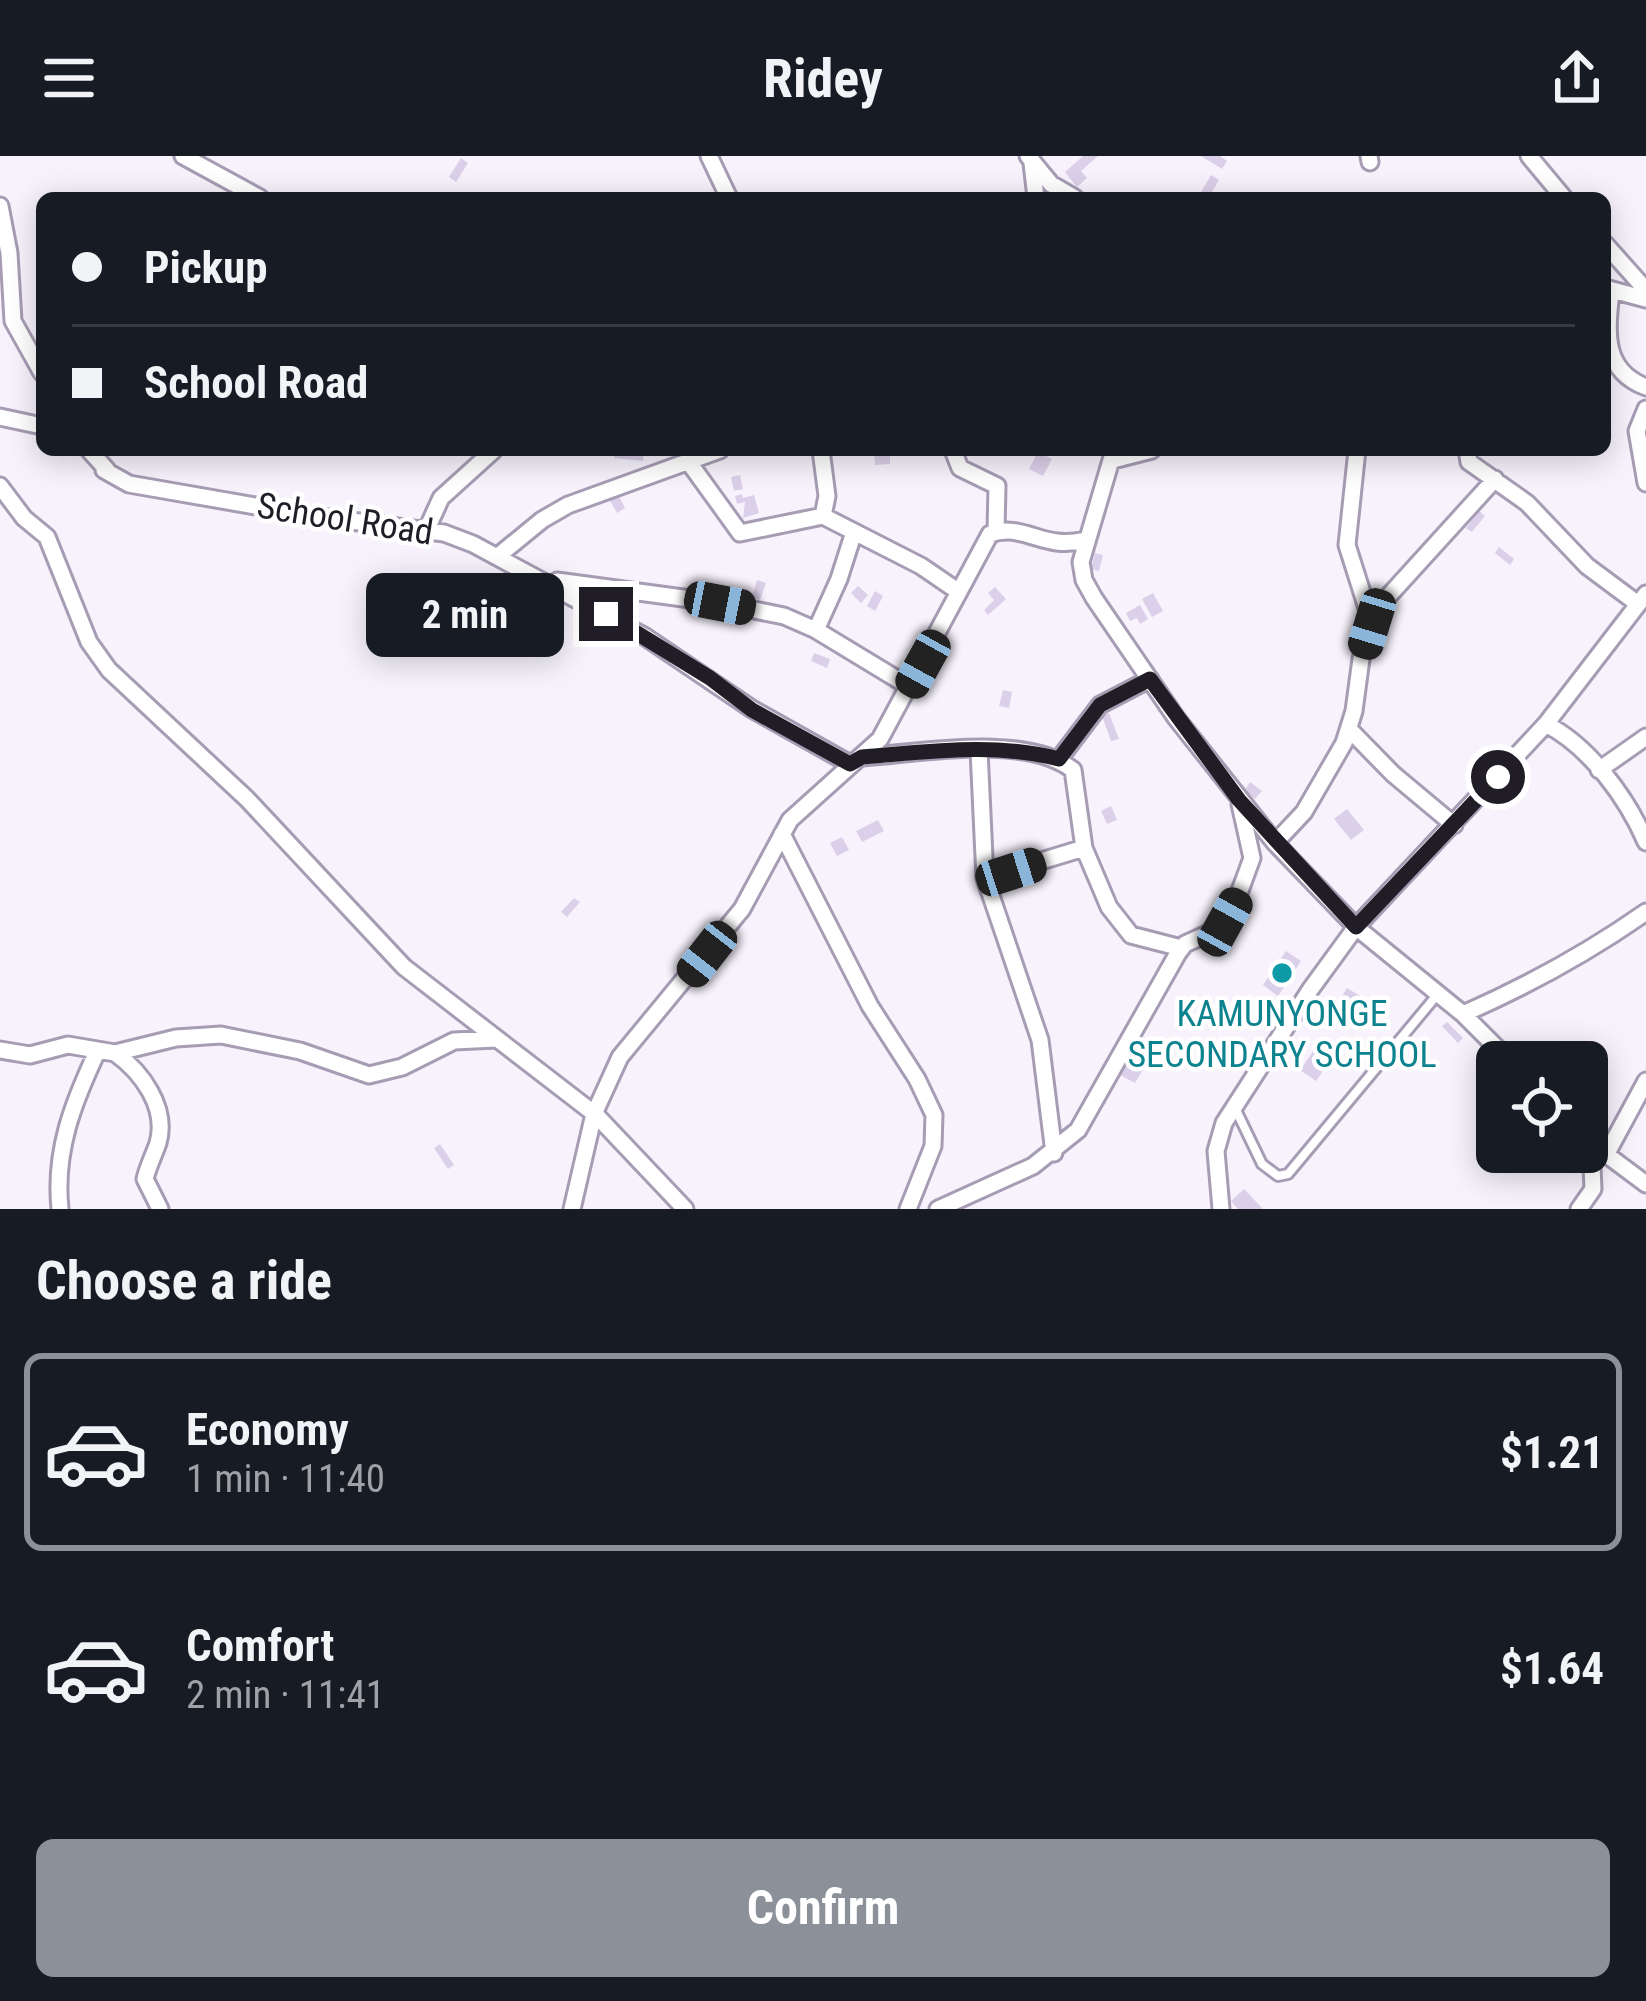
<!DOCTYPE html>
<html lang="en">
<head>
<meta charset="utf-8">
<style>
	body { margin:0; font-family:"Roboto Condensed",sans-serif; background:#20242c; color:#f1f3f6; height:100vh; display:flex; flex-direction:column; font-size:45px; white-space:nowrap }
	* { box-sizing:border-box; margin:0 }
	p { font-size:39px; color:#9ea1a6 }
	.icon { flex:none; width:66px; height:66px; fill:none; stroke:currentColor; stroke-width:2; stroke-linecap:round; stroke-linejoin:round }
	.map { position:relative; height:1053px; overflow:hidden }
	.side { display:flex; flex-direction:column; background:#171b24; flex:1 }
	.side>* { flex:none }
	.banner { position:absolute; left:36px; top:36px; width:1575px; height:264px; border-radius:18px; box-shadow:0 6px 30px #0003; display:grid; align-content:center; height:264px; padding:0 36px; background:#171b24 }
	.fabs { position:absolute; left:1476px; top:885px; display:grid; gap:24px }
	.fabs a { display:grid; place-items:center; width:132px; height:132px; border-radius:18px; background:#171b24; box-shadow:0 6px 30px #0003; font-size:60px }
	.end { position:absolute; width:54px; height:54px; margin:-27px; border:15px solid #211d26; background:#fff; box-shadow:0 0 0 6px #fff }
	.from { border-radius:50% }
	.bubble { position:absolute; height:84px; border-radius:18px; background:#171b24; box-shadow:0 6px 30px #0003; font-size:39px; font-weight:700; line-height:84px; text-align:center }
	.car { position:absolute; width:36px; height:72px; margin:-36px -18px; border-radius:15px; box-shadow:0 0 9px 3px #0007; background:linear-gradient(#222 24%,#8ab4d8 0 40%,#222 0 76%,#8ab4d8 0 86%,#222 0) }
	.banner b { display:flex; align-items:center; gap:42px; height:114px; font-size:45px }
	.banner b+b { border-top:3px solid #363941 }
	.banner i { width:30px; height:30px; background:#f1f3f6 }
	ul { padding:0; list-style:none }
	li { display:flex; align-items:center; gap:36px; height:198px; margin:0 24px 18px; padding:0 12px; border:6px solid transparent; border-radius:18px }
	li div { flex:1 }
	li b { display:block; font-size:45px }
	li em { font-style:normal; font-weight:700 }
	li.current { border-color:#8c9099 }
	li>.icon { width:108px; height:108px; stroke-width:1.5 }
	h2 { padding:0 36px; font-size:54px; line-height:144px }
	.button { display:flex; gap:24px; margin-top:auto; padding:24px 36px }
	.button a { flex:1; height:138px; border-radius:18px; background:#8c9099; color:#fff; font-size:48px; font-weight:700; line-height:138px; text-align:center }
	header { display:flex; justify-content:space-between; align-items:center; height:156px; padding:0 36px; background:#171b24; font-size:54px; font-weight:700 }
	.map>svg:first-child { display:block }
</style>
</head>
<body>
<header><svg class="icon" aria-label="menu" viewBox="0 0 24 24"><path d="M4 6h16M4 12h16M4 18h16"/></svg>Ridey<svg class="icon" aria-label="share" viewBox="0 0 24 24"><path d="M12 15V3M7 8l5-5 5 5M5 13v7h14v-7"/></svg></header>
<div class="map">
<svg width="1646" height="1053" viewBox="0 0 1646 1053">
	<rect width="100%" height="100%" fill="#f7f2fc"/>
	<path fill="#dbd0e9" d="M1083,0H1098L1081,15L1087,22L1077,31L1065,16Z
		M1201,0H1220L1227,5L1222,13Z
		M461,2L468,7L456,26L449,21Z
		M1211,19L1219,24L1209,41L1201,36Z
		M615,294H644L643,305L614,302Z
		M1038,296L1052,303L1043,320L1029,313Z
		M874,299H890V308L875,309Z
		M740,319L743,333L734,335L731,321Z
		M618,338L625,352L617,357L609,343Z
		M742,338L743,342L754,339L759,357L743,362L745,346L737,348L735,340Z
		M1479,355L1485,360L1472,376L1466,372Z
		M1499,391L1514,403L1510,409L1495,397Z
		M1095,397L1103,399L1099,415L1091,413Z
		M757,424L766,427L760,444L752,441Z
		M858,430L868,439L861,447L851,437Z
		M995,431L1006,443L988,459L984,454L994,444L988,437Z
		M875,435L883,440L875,455L867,450Z
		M1153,437L1163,455L1152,461L1142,443Z
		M1140,449L1148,463L1140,468L1137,462L1130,465L1126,457Z
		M814,497L830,503L827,512L811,505Z
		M1003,534L1012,536L1009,552L999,550Z
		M1109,557L1119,583L1111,585L1102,560Z
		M1250,626L1262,635L1255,643L1244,635Z
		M1111,650L1117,664L1107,668L1101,655Z
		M1347,653L1364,674L1351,684L1334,663Z
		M878,664L884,675L862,686L856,675Z
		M842,681L849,694L837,700L830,687Z
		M574,742L580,746L567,761L561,756Z
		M1286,795L1301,805L1278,840L1263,829Z
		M1347,832L1362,841L1341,873L1327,863Z
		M1447,866L1463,882L1458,887L1442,870Z
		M1323,881L1339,892L1316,925L1300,914Z
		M1132,898L1147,907L1135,927L1120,919Z
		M440,988L454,1009L448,1013L434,992Z
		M1244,1033L1263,1053H1238L1231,1045Z"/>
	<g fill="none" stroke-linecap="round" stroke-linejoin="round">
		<defs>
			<path id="lane" d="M1235,952L1262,1008L1278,1020L1288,1018L1437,839"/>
			<path id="street" d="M183,0L260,42
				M709,0L729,42
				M1028,0L1051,28L1075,42
				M1369,0L1370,6
				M1529,0L1564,42
				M1032,7L1036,42
				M0,50L9,97L13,165L42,217
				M1605,88L1646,134
				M1605,132L1646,143
				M1611,134C1607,174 1601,214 1646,231
				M1646,253L1637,275L1646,327
				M0,261L42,270
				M89,294L107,314H104L129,328L313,360L444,377L473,388L644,480L752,553L850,608
				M953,294L960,312L997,330L996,374
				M1114,294L1081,406L1084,424L1094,442L1176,562L1275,687L1356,771L1463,858L1511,906
				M1357,294L1347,389L1372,468
				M1467,294L1469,306L1527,347L1587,410L1638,448
				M1113,304L1152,294
				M688,305L740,377L823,360L827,340L821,294
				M0,330L24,362L47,381L89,486L109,514L247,643L404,811L596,959L685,1053
				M823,360L921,410L959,436
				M426,375L441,342L494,294
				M498,400L542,364L568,349L720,294
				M557,425L720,447L784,460L816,474L910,531
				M816,474L839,423L854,376
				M1546,568C1590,591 1627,642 1646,686
				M1349,573L1393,618L1454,669
				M979,594L985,722L1040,884L1054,997
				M862,601C920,597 1026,577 1073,614L1084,692L1109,751L1131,779L1181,792
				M1059,603L1100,549L1150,523
				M1599,614L1646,581
				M782,678L870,850L917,923L934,959L933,990L908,1053
				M1275,687L1304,656L1344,587L1354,555L1361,503L1372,468L1385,444L1495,323
				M985,722L1084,692
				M1463,858C1527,830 1589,796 1646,756
				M0,894L30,899L68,889L115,897L176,882L221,879L300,895L369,919L402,911L454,885L496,883
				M115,897C142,916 168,952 158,987C154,999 148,1010 145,1023L160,1053
				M1587,984L1646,1028
				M1606,999L1646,925
				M60,1053C54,995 73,947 97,896
				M572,1053L594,958L620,901L742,753L790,664L880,583L990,378C1024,366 1043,395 1085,384
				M938,1053L1033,1010L1078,974L1178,797L1185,788L1218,773L1237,743L1252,702L1240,648
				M1221,1053L1216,995L1224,967L1310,834L1356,771L1546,568L1646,438
				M1579,1053L1593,1033L1591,988"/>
		</defs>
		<use href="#lane" stroke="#a69cb4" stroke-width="14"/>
		<use href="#street" stroke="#a69cb4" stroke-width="21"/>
		<use href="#lane" stroke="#fff" stroke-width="8"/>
		<use href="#street" stroke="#fff" stroke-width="15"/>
	</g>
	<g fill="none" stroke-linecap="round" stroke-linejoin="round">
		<path stroke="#211d26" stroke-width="15" d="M606,458L710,522L752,554L850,608L862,601C927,596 995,586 1059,603L1100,549L1150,523L1239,644L1356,771L1498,621"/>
	</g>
	<circle fill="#0f9aa8" stroke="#fff" stroke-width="4.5" cx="1282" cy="817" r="12"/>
	<g text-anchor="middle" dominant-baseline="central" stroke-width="9" stroke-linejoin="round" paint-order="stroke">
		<g font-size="36" fill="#211d26" stroke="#fff">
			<text transform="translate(345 363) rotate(9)">School Road</text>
		</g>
		<g font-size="36" fill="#0d838f" stroke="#fff">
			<text x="1282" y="858">KAMUNYONGE<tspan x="1282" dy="41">SECONDARY SCHOOL</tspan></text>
		</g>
	</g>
</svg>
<div class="fabs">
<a><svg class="icon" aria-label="locate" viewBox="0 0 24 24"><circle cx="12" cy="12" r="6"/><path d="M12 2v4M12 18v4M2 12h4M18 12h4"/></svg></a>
</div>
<i class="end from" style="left:1498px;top:621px"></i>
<i class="end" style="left:606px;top:458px"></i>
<div class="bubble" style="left:366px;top:417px;width:198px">2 min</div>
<i class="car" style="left:720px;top:447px;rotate:101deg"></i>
<i class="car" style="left:1372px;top:468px;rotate:197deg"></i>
<i class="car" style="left:923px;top:508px;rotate:209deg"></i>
<i class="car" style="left:1011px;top:716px;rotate:72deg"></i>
<i class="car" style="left:1225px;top:766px;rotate:29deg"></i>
<i class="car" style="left:707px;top:798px;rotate:218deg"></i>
<div class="banner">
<b><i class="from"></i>Pickup</b>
<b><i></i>School Road</b>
</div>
</div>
<section class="side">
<h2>Choose a ride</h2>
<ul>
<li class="current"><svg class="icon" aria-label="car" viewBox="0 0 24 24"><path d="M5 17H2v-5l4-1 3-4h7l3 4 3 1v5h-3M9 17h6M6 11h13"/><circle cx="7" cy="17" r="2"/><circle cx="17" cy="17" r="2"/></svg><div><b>Economy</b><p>1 min · 11:40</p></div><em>$1.21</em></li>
<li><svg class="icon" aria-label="car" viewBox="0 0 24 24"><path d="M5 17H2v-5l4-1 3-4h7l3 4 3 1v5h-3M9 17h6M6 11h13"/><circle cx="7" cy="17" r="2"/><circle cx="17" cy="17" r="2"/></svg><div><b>Comfort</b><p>2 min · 11:41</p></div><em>$1.64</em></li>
</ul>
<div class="button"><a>Confirm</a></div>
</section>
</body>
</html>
